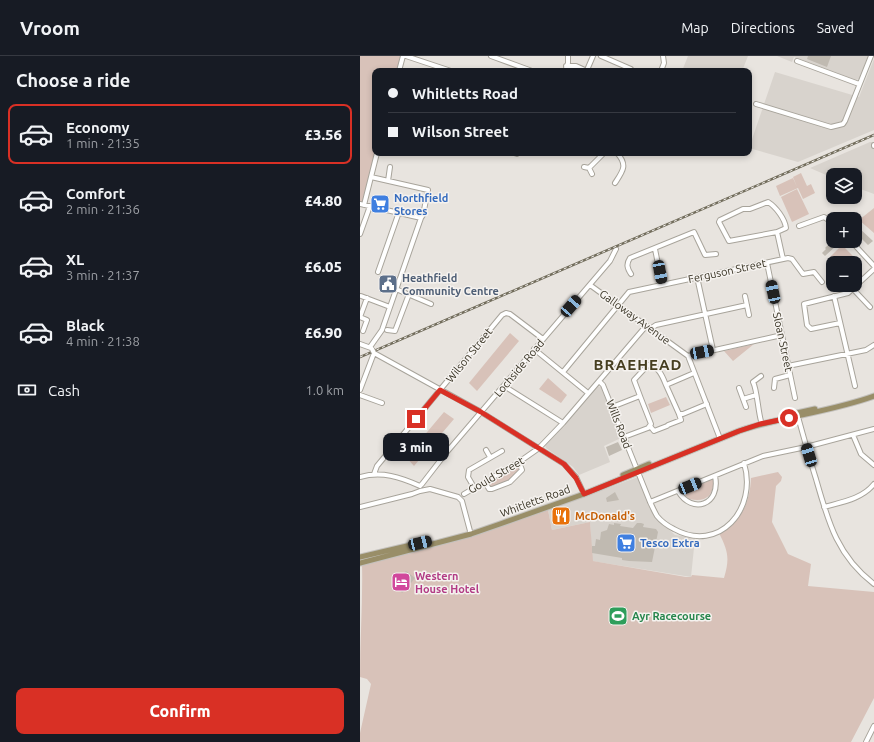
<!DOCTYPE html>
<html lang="en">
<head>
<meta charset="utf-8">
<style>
	body { margin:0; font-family:Ubuntu,sans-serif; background:#20242c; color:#f1f3f6; height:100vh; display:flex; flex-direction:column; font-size:15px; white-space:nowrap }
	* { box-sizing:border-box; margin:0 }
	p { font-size:13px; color:#9ea1a6 }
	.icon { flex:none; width:22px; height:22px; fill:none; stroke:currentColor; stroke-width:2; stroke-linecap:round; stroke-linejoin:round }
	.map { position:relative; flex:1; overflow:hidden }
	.details { display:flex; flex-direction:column; background:#171b24; width:360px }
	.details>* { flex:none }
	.top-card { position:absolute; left:12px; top:12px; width:380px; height:88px; border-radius:8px; box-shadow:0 2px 6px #0003; display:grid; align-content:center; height:88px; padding:0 16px; background:#171b24 }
	.tools { position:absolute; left:466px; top:112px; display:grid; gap:8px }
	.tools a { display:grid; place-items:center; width:36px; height:36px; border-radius:8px; background:#171b24; box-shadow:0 2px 6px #0003; font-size:20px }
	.end { position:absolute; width:18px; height:18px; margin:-9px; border:5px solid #d93025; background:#fff; box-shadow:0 0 0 2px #fff }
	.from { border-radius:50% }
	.bubble { position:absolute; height:28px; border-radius:8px; background:#171b24; box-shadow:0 2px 6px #0003; font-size:13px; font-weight:800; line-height:28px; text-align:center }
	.car { position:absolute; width:12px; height:24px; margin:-12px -6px; border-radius:5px; box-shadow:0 0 3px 1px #0007; background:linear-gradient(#222 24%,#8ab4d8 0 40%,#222 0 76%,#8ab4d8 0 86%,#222 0) }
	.top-card b { display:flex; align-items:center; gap:14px; height:38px; font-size:15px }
	.top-card b+b { border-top:1px solid #363941 }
	.top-card i { width:10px; height:10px; background:#f1f3f6 }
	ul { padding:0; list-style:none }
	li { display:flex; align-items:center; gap:12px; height:60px; margin:0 8px 6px; padding:0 8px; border:2px solid transparent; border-radius:8px }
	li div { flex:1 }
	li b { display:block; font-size:15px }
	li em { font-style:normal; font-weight:800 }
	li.selected { border-color:#d93025 }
	li>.icon { width:36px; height:36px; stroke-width:1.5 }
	h2 { padding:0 16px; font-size:18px; line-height:48px }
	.pay { display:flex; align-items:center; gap:10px; height:44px; padding:0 16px; font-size:15px }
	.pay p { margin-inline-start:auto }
	.cta { display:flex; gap:8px; margin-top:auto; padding:8px 16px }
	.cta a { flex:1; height:46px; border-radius:8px; background:#d93025; color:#fff; font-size:16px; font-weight:800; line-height:46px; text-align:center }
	header { display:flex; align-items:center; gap:24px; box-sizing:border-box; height:56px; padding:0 20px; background:#171b24; border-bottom:1px solid #363941 }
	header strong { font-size:19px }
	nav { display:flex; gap:22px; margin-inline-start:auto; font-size:14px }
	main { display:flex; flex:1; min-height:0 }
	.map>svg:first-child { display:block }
</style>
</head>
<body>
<header>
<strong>Vroom</strong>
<nav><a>Map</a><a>Directions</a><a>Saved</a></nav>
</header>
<main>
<section class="details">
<h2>Choose a ride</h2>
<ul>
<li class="selected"><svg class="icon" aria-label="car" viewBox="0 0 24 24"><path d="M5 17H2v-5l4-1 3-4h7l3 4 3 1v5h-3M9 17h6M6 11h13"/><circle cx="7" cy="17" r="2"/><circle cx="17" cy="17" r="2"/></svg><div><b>Economy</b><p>1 min · 21:35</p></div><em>£3.56</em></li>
<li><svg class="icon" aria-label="car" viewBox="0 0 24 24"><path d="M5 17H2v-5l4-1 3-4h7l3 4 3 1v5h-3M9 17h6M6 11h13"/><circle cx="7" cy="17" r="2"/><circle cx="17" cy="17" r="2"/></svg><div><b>Comfort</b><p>2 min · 21:36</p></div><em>£4.80</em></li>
<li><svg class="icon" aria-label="car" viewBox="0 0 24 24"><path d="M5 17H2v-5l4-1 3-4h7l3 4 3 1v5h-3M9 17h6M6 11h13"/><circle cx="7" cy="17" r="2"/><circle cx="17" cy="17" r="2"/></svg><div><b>XL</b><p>3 min · 21:37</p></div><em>£6.05</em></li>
<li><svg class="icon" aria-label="car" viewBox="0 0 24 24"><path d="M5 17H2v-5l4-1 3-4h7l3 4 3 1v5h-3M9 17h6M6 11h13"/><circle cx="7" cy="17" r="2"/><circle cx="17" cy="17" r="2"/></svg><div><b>Black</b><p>4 min · 21:38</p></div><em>£6.90</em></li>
</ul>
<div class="pay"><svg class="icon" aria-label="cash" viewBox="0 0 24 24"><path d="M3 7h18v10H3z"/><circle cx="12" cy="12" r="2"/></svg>Cash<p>1.0 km</p></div>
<div class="cta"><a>Confirm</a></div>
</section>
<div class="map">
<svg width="514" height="686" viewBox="0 0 514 686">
	<rect width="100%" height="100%" fill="#e8e4df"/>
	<path fill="#d8d3cd" d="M328,0H388L382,15H322Z
		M417,0H508L499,23L496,24L434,1L432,6Z
		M514,3V74L438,106L389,92L415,16L499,41Z
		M510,86H514V138L495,131V119H473V122L450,112Z
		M237,330L241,331L261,382L244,390L250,406L219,419L213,411L186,392L185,389L199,375Z
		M278,421L296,462L315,479L335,482L331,521L232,505L230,466L192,474L188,454Z"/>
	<path fill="#d8c2b9" d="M0,0H41L37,15H15V97L2,146H0Z
		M441,117L447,130L451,128L455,137L443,143L438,132L420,140L416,130L433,122L437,131L433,121Z
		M437,133L449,158L432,166L421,141Z
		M514,152V177L499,164Z
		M482,189L494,201L488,207H476L470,201Z
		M150,277L159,285L117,335L109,327Z
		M394,288L373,305L364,295Z
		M188,322L207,339L201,347L179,333Z
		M306,341L310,349L291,357L288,348Z
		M84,356L94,363L54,410L46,401Z
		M157,410L161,413L149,424L132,431H130L128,427Z
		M418,416L422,421L421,425L416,430L412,466L428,498L451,508L448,530L514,536V642L491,686H0V677L11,628L7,623L0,621C0,583 3,545 2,507L100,484L188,454L192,474L230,466L233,505L326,521H331L332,519L364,522C370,502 368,495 359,477C381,466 390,447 391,422Z
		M353,423C355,440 345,447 329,443L324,438L325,435Z"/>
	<path fill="#c0bab1" d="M448,0H471L467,11L447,3Z
		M499,165L502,169L499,172L513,185L508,189L495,176V169Z
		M474,186L477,189L465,200L462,197L466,193L465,192L468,189L469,190Z
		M258,386L262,394L249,400L246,391Z
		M255,436L259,444L247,446L246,442Z
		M254,467L261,468L260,470L273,472L277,467H281L284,468L283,471L296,473L298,476L292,506L269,505L262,504V502L232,497V490H235L236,483L240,484L241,476L247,474L249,468L254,469Z
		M46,515L55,522L51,527L48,525L42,531L45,534L42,537L34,526Z"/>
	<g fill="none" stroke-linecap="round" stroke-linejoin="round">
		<defs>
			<path id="minor" d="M46,0L91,15
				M131,0L172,15
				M241,0L271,13L272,15
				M437,5L499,28
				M206,10H216L227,15
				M227,14L233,0
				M39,15L43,0
				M205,15L208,7V0
				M301,15L304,7L303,0
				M396,48L471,71L483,68L485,65L511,0
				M514,89V90
				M154,97L157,98L158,97
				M224,111L229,112L232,118
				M229,112L244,97
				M28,125L30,111
				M255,127C263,115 268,109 257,97
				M408,146C416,151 425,163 426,172L417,176L369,185L359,166L360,164L383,153H390Z
				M0,148L61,162
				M4,149L17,97
				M439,170L464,161L473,167
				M417,176L423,203
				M0,178L10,150
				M491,185L514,210
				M295,193L302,228
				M407,207L435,342
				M18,216L39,156
				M271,218C267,212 266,208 270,202L334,176L345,199L356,198
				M337,221L353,294
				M230,229L328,300L359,380
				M36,233L71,248
				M493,233L510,251
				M1,240L30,251
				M385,240L389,259
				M474,240L495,330
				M0,261L7,264L3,275
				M0,261L7,242
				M480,267L451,273L447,269L444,248L488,237L514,213
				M290,273L296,269L387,249
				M27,274L35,275L49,238
				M0,288L11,292
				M10,291L22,274L61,162L63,159L68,134L11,121
				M174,293L228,337
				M328,300L422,279
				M428,310L506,294L514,289
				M203,316L269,236L428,202L432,203L443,218L454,216L462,226
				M239,325L243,329L290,446C292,450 294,455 297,460C301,465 308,470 314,473C359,498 398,453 384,407
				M306,329L319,358H323L347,348
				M144,330L203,367
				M379,332L386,351
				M414,332L415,323L430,319
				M0,334L14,297L121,356L204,408L216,421L224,438
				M0,339L22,347
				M383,343L396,339
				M252,351L280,340L274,324L288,309C299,311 302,319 306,329L334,317
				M437,357C443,379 449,401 456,423C468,465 477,500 514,528
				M401,365C398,355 397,333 393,326L401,320
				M308,369L321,364L319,358
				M290,370L294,375L307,370
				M493,379L501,398L514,409
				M264,381L288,372L291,368L280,340
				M126,394L130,401
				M14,418L17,410L142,259L146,257L150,258L183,283
				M0,421C22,415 40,421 60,430L62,428L86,397L250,205L256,193
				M125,426L129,433H132L150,426L162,414L159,406
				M115,433L108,421L109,414L142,395
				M318,435C332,459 361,449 355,420
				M104,438L159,406L179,392L203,367L286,270
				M290,446L403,400L446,391L514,373
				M0,451L52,438L60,435L70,433L98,441L102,445L110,475
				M464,451C482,446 502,443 514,428
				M506,686L514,670"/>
			<path id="major" d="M428,359L455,353
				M263,419L289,408
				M0,501L68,485
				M0,507L111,478L140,468L224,438L379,375C423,360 470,356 514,340"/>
		</defs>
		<use href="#minor" stroke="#a8a49b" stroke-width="6"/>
		<use href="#major" stroke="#c3c1bd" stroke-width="7"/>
		<use href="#minor" stroke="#fff" stroke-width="4"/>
		<use href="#major" stroke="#998e68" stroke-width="5"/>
		<defs>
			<path id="rail" d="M0,301L514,79"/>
		</defs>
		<use href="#rail" stroke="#726d5c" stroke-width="2.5"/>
		<use href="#rail" stroke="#f5f2ef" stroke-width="1" stroke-dasharray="3" stroke-linecap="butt"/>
		<defs>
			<path id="minor-bridge" d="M12,293L14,297"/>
		</defs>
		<use href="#minor-bridge" stroke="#a8a49b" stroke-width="6" stroke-linecap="butt"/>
		<use href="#minor-bridge" stroke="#fff" stroke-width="4"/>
	</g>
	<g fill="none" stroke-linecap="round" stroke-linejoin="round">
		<path stroke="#d93025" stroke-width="5" d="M56,363L80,334L121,356L204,408L216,422L224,438L379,375L400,368L429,362"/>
	</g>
	<defs>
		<symbol id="supermarket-square" viewBox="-11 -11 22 22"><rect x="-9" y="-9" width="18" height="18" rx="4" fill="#3f7fe0" stroke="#f5f2ef"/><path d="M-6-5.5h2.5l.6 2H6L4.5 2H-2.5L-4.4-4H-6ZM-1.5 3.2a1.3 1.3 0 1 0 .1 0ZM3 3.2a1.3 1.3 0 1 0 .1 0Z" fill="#fff"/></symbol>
		<symbol id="civic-square" viewBox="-11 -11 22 22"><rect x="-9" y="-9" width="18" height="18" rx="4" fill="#5c6f8a" stroke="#f5f2ef"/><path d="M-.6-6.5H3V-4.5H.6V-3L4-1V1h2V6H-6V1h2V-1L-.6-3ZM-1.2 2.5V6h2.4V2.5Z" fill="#fff"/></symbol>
		<symbol id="restaurant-square" viewBox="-11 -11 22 22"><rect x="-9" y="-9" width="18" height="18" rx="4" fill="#e8710a" stroke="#f5f2ef"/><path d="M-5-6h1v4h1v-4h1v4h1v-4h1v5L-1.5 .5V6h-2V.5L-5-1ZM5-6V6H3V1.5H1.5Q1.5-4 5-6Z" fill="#fff"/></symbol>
		<symbol id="hotel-square" viewBox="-11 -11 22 22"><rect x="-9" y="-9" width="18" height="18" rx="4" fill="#d1479c" stroke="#f5f2ef"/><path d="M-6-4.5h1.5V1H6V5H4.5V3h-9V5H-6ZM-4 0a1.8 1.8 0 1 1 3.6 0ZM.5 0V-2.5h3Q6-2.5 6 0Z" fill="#fff"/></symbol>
		<symbol id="stadium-square" viewBox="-11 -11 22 22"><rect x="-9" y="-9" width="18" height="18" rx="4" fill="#2e9e5b" stroke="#f5f2ef"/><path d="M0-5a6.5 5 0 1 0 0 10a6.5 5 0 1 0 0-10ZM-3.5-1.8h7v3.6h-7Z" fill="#fff"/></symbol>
	</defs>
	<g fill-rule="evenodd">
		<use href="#supermarket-square" x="9" y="137" width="22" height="22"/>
		<use href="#civic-square" x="17" y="217" width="22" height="22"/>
		<use href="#restaurant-square" x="190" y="449" width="22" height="22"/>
		<use href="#supermarket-square" x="255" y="476" width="22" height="22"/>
		<use href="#hotel-square" x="30" y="515" width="22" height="22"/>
		<use href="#stadium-square" x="247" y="549" width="22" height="22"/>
	</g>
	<g text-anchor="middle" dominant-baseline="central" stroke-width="3" stroke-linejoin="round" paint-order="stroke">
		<g font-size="11" font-weight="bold" fill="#366cbe" stroke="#f5f2ef" text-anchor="start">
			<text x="34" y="142">Northfield<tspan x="34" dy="13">Stores</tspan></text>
			<text x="280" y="487">Tesco Extra</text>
		</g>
		<g font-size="11" fill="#363122" stroke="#f5f2ef">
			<text transform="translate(367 215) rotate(-12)">Ferguson Street</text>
			<text transform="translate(275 261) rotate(36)">Galloway Avenue</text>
			<text transform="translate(423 286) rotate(78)">Sloan Street</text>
			<text transform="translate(109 299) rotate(-51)">Wilson Street</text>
			<text transform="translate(159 312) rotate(-50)">Lochside Road</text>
			<text transform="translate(259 368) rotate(69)">Wills Road</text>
			<text transform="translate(136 419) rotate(-30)">Gould Street</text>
			<text transform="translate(175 445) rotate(-20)">Whitletts Road</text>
		</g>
		<g font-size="11" font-weight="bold" fill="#4e5e75" stroke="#f5f2ef" text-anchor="start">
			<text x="42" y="222">Heathfield<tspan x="42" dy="13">Community Centre</tspan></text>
		</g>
		<g font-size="11" font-weight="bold" fill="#c56008" stroke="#f5f2ef" text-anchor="start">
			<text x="215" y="460">McDonald's</text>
		</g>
		<g font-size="11" font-weight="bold" fill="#b23c85" stroke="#f5f2ef" text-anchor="start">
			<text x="55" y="520">Western<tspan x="55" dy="13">House Hotel</tspan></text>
		</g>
		<g font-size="11" font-weight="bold" fill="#27864d" stroke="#f5f2ef" text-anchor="start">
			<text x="272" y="560">Ayr Racecourse</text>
		</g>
		<g font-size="15" font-weight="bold" letter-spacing="1" fill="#463e20" stroke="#f5f2ef">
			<text x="278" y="308">BRAEHEAD</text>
		</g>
	</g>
</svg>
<div class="tools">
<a><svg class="icon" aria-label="layers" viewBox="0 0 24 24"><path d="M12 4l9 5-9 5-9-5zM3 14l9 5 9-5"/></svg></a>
<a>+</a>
<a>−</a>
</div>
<i class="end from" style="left:429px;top:362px"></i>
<i class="end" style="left:56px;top:363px"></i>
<div class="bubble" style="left:23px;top:377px;width:66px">3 min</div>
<i class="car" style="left:300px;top:216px;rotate:169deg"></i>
<i class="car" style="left:413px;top:236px;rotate:348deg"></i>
<i class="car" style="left:211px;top:250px;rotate:41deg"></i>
<i class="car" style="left:342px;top:296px;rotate:79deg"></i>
<i class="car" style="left:449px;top:399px;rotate:343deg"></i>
<i class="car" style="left:330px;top:430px;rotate:68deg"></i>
<i class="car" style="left:60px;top:487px;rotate:77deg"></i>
<div class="top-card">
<b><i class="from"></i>Whitletts Road</b>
<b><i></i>Wilson Street</b>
</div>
</div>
</main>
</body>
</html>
